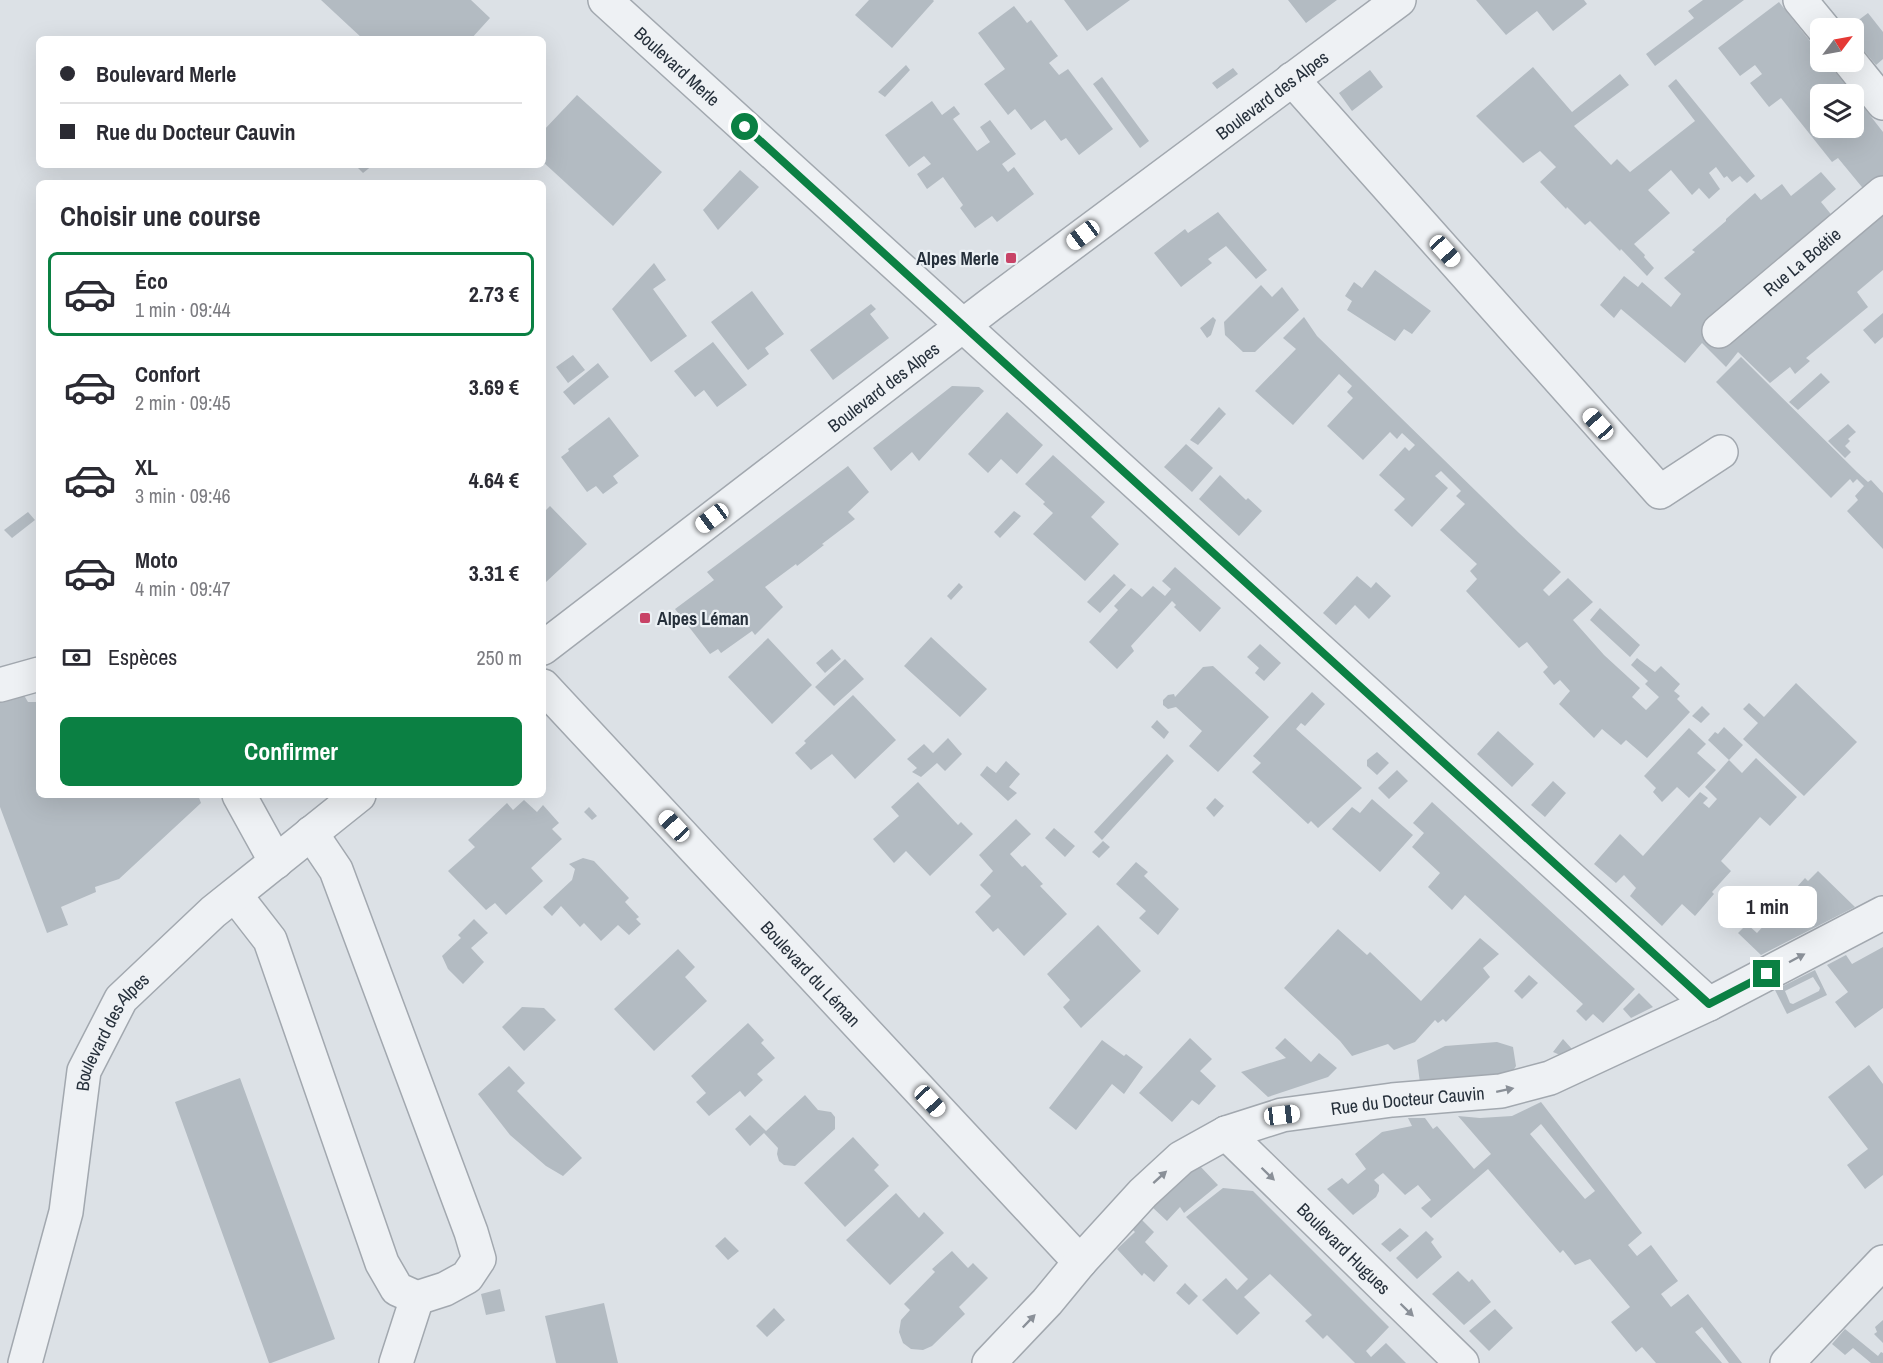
<!DOCTYPE html>
<html lang="fr">
<head>
<meta charset="utf-8">
<style>
	body { margin:0; font-family:"Archivo Narrow",sans-serif; background:#f2f2f3; color:#2b2b33; height:100vh; display:flex; flex-direction:column; font-size:22px; white-space:nowrap }
	* { box-sizing:border-box; margin:0 }
	p { font-size:20px; color:#7c7c81 }
	.icon { flex:none; width:33px; height:33px; fill:none; stroke:currentColor; stroke-width:2; stroke-linecap:round; stroke-linejoin:round }
	.map { position:relative; flex:1; overflow:hidden }
	.sheet { position:absolute; left:36px; top:180px; width:510px; height:618px; display:flex; flex-direction:column; background:#fff; border-radius:9px; box-shadow:0 6px 24px #0002 }
	.sheet>* { flex:none }
	.guide { position:absolute; left:36px; top:36px; width:510px; height:132px; border-radius:9px; box-shadow:0 6px 24px #0002; display:grid; align-content:center; height:132px; padding:0 24px; background:#fff }
	.needle { width:39px; rotate:58deg }
	.controls { position:absolute; left:1810px; top:18px; display:grid; gap:12px }
	.controls a { display:grid; place-items:center; width:54px; height:54px; border-radius:9px; background:#fff; box-shadow:0 6px 24px #0002; font-size:30px }
	.end { position:absolute; width:27px; height:27px; margin:-14px; border:8px solid #0b8043; background:#fff; box-shadow:0 0 0 3px #fff }
	.from { border-radius:50% }
	.bubble { position:absolute; height:42px; border-radius:9px; background:#fff; box-shadow:0 6px 24px #0002; font-size:20px; font-weight:800; line-height:42px; text-align:center }
	.car { position:absolute; width:18px; height:36px; margin:-18px -9px; border-radius:8px; box-shadow:0 0 4px 2px #0007; background:linear-gradient(#fff 24%,#345 0 40%,#fff 0 76%,#345 0 86%,#fff 0) }
	.guide b { display:flex; align-items:center; gap:21px; height:57px; font-size:22px }
	.guide b+b { border-top:2px solid #e1e1e2 }
	.guide i { width:15px; height:15px; background:#2b2b33 }
	ul { padding:0; list-style:none }
	li { display:flex; align-items:center; gap:18px; height:84px; margin:0 12px 9px; padding:0 12px; border:3px solid transparent; border-radius:9px }
	li div { flex:1 }
	li b { display:block; font-size:22px }
	li em { font-style:normal; font-weight:800 }
	li.current { border-color:#0b8043 }
	li>.icon { width:54px; height:54px; stroke-width:1.5 }
	h2 { padding:0 24px; font-size:27px; line-height:72px }
	.pay { display:flex; align-items:center; gap:15px; height:66px; padding:0 24px; font-size:22px }
	.pay p { margin-inline-start:auto }
	.primary-button { display:flex; gap:12px; margin-top:auto; padding:12px 24px }
	.primary-button a { flex:1; height:69px; border-radius:9px; background:#0b8043; color:#fff; font-size:24px; font-weight:800; line-height:69px; text-align:center }
	.map>svg:first-child { display:block }
</style>
</head>
<body>
<div class="map">
<svg width="1883" height="1363" viewBox="0 0 1883 1363">
	<rect width="100%" height="100%" fill="#dce1e6"/>
	<path fill="#b3bbc2" fill-rule="evenodd" d="M321,0H471L490,18L471,39H363Z
		M869,0H933L934,1L892,48L855,15Z
		M1064,0H1130L1087,31Z
		M1288,0H1337L1306,23Z
		M1476,0H1584L1587,4L1553,31L1537,11L1506,35Z
		M1703,0H1744L1655,66L1646,54L1694,18L1688,11Z
		M1779,2L1821,55V62H1827L1853,94H1821V128H1854V95L1883,132V178L1866,192L1838,158L1832,162L1781,98L1769,107L1750,83L1762,74L1755,65L1740,76L1718,48Z
		M1014,6L1027,23L1031,20L1058,56L1049,63L1059,75L1068,69L1113,129L1079,155L1066,138L1061,141L1045,120L1031,130L1015,109L1008,115L984,84L1005,69L978,33Z
		M1868,13L1883,32V59L1876,65L1854,39V28H1848Z
		M906,65L910,70L885,97L878,92Z
		M1533,67L1572,112L1620,74L1629,85L1574,126L1611,165L1617,159L1630,172L1695,121L1668,86L1676,79L1755,176L1747,183L1740,176L1732,182L1727,176L1724,178L1716,167L1709,173L1720,189L1709,199L1699,188L1692,195L1671,170L1648,190L1670,213L1634,244L1645,255L1644,257L1654,268L1647,276L1621,249L1620,251L1590,221L1585,225L1567,207L1566,209L1540,182L1556,167L1540,151L1523,163L1476,116Z
		M1233,68L1238,74L1217,89L1212,83Z
		M1370,70L1383,87L1352,111L1339,93Z
		M1102,77L1149,141L1140,148L1093,84Z
		M577,95L662,172L613,226L543,162V131Z
		M932,101L942,115L954,106L960,114L953,119L977,151L990,142L980,127L990,120L1016,154L1002,164L1008,172L1014,167L1034,194L997,222L992,216L975,228L960,208L963,205L943,177L927,189L917,174L931,164L924,156L909,167L885,135Z
		M355,165H373L363,173Z
		M740,170L759,187L718,230L703,210Z
		M1821,172L1836,189L1821,202L1834,218L1883,214V270L1857,292L1868,307L1806,358L1810,361L1795,374L1790,367L1770,383L1738,352L1726,367L1702,343L1685,363L1621,309L1614,318L1600,305L1624,276L1638,287L1642,282L1671,307L1681,294L1664,278L1695,252L1692,250L1726,221V219L1755,193L1761,200L1782,184L1791,196Z
		M1218,212L1267,270L1256,279L1226,246L1208,259L1212,263L1181,287L1154,253L1185,229L1188,233Z
		M654,263L666,280L653,289L687,336L651,362L612,309Z
		M1375,270L1431,311L1412,334L1404,329L1395,341L1347,310L1352,301L1345,296L1354,282L1362,288Z
		M1261,285L1272,297L1282,287L1299,310L1255,352H1243L1225,335L1224,322Z
		M752,291L784,334L765,348L769,354L748,370L711,322Z
		M871,304L876,309L870,314L889,338L833,380L810,350Z
		M1883,313V337L1875,344L1863,330Z
		M1213,317L1216,320L1211,335L1207,338L1200,328Z
		M1304,317L1317,336L1519,533L1561,572L1543,590L1549,596L1568,578L1593,602L1573,620L1604,655L1640,688L1632,697L1646,710L1659,697L1645,684L1648,681L1631,665L1637,658L1655,672L1661,666L1680,684L1674,691L1680,696L1677,699L1690,712L1647,758L1626,740L1621,745L1602,729L1594,738L1559,704L1570,691L1560,680L1554,685L1543,672L1548,667L1527,642L1519,648L1466,591L1477,579L1470,571L1477,564L1440,530L1465,504L1456,496L1461,491L1441,471L1435,476L1448,488L1412,527L1394,510L1405,499L1379,475L1405,447L1409,451L1415,445L1402,433L1397,439L1390,432L1363,460L1327,426L1353,398L1347,392L1352,386L1339,374L1293,425L1255,391L1296,349L1283,338Z
		M713,342L747,385L717,407L704,390L695,397L674,371Z
		M573,355L585,370L568,383L556,367Z
		M1741,357L1857,472L1868,482L1871,480L1883,493V549L1847,511L1858,500L1855,496L1864,486L1857,479L1853,483L1850,479L1831,498L1716,382Z
		M598,363L609,377L574,405L563,392Z
		M1821,373L1830,382L1798,410L1789,402Z
		M952,386L979,387L984,391L919,461L912,452L891,471L873,448Z
		M1219,407L1226,414L1198,445L1190,440Z
		M1007,412L1043,445L1017,474L1001,459L988,473L968,454Z
		M609,417L639,456L613,476L618,483L603,494L596,486L587,492L561,457L569,451L568,449Z
		M1848,424L1856,432L1848,439L1850,441L1845,446L1851,452L1845,458L1828,441Z
		M1186,444L1213,468L1192,492L1164,467Z
		M1053,455L1105,502L1091,517L1119,544L1085,581L1033,534L1053,513L1043,504L1045,502L1025,484Z
		M848,466L869,492L848,512L855,519L822,544L824,545L797,566L796,564L765,587L783,607L755,635L752,631L721,653L718,649L710,654L675,609L714,580L707,572Z
		M1220,475L1246,500L1248,498L1262,511L1239,536L1199,499Z
		M550,506L587,544L546,582L543,579V513Z
		M1014,511L1021,516L1000,538L994,532Z
		M28,512L35,520L12,538L4,530Z
		M1175,567L1221,608L1200,632L1174,607L1176,605L1172,601L1131,646L1134,651L1117,669L1089,642L1118,610L1114,606L1131,588L1142,597L1153,586L1165,596L1171,589L1162,581Z
		M1114,574L1126,585L1100,613L1087,602Z
		M1357,576L1371,588L1376,582L1391,596L1369,619L1355,605L1336,625L1323,613Z
		M959,583L963,587L951,600L947,596Z
		M1600,608L1640,645L1630,657L1590,620Z
		M931,637L987,689L960,717L904,666Z
		M768,638L812,685L772,724L728,677Z
		M1260,644L1281,663L1264,681L1255,673L1259,668L1247,657Z
		M832,649L841,659L825,673L816,663Z
		M845,659L864,679L834,706L815,687Z
		M1213,666L1269,717L1218,772L1189,746L1202,731L1176,707L1168,709L1163,705V700L1168,695L1174,694L1175,697L1203,667Z
		M1796,683L1857,742L1804,796L1743,739L1758,723L1743,709L1749,703L1764,717Z
		M22,692L28,702H39V795H198L201,803L119,879L95,887L96,892L61,907L68,925L47,933L0,807V700Z
		M1312,692L1325,704L1305,726L1301,723L1296,729L1362,788L1318,828L1311,821L1308,824L1252,772L1261,763L1253,756Z
		M853,695L896,740L855,779L832,754L811,770L795,753L806,743L804,741Z
		M1702,706L1710,714L1701,723L1692,716Z
		M1157,720L1169,732L1164,739L1151,727Z
		M1724,727L1743,745L1729,760L1742,773L1756,758L1797,797L1770,826L1760,817L1721,861L1731,871L1712,892L1714,894L1695,916L1682,904L1662,926L1630,896L1636,888L1624,875L1616,883L1594,864L1620,834L1643,856L1700,792L1708,798L1703,803L1709,808L1717,799L1705,787L1729,760L1708,740L1715,732L1718,734Z
		M1689,728L1706,744L1697,753L1716,770L1689,798L1677,787L1662,802L1653,792L1656,788L1644,776Z
		M1498,731L1534,764L1512,787L1477,754Z
		M948,738L962,754L945,771L937,763L921,777L912,772L917,768L907,759L924,744L933,753Z
		M1377,752L1389,763L1377,775L1367,766V760Z
		M1167,754L1174,761L1102,840L1094,832Z
		M1006,761L1020,774L1009,787L1017,793L1008,801L980,775L987,766L996,773Z
		M1397,770L1408,781L1389,799L1378,788Z
		M1553,781L1566,793L1545,817L1531,805Z
		M918,782L958,825L961,822L973,834L930,876L906,851L894,863L873,839L899,816L891,807Z
		M1215,798L1224,806L1214,817L1206,808Z
		M1372,799L1413,835L1380,872L1332,829L1352,807L1360,813Z
		M524,800L537,812L543,805L559,823L552,829L562,839L531,868L543,881L506,915L495,903L486,910L448,871L475,847L468,840L507,803L513,810Z
		M1432,802L1635,989L1603,1023L1593,1014L1586,1021L1576,1011L1583,1004L1465,895L1452,910L1428,887L1440,873L1412,847L1424,833L1413,823Z
		M589,807L597,816L592,820L584,812Z
		M1016,819L1031,834L1010,854L1022,867L1025,865L1043,884L1040,886L1067,914L1024,956L998,928L993,932L975,912L991,896L980,885L993,871L979,855Z
		M1054,828L1075,846L1065,857L1045,838Z
		M1103,841L1110,847L1099,858L1092,852Z
		M583,858L594,861L629,898L625,902L639,917L636,919L641,924L629,935L618,925L601,941L584,923L580,927L561,906L552,916L543,907L572,880L575,869L569,864Z
		M1136,862L1148,872L1144,876L1179,909L1158,935L1139,918L1146,911L1116,884Z
		M1818,871L1855,907L1761,955L1738,933L1747,924L1757,933L1776,912L1781,917L1800,898L1796,894L1799,891L1796,888L1805,878L1808,881Z
		M474,919L488,933L471,948L484,962L463,984L448,969L442,956L461,938L458,935Z
		M1098,925L1141,971L1081,1028L1063,1007L1070,1000L1047,974Z
		M1338,929L1367,955L1370,952L1421,1001L1480,938L1499,954L1483,968L1490,977L1446,1022L1443,1019L1438,1023L1435,1020L1415,1042L1394,1050L1388,1044L1352,1056L1340,1041L1284,988Z
		M1883,947V1008L1855,1028L1835,1002L1848,992L1827,965L1846,955L1852,964Z
		M678,949L695,967L685,977L707,1001L654,1051L614,1009Z
		M1815,970L1827,995L1787,1014L1775,990ZM1813,977L1820,988L1819,991L1793,1004L1790,1003L1785,991Z
		M1529,975L1538,983L1522,999L1514,991Z
		M1639,993L1653,1007L1631,1018L1623,1009Z
		M522,1007L544,1008L556,1020L524,1051L502,1027Z
		M748,1023L764,1040L761,1043L775,1058L757,1074L763,1080L745,1097L740,1091L709,1116L696,1102L706,1093L691,1076Z
		M1190,1038L1212,1059L1200,1071L1216,1086L1199,1105L1192,1100L1172,1122L1139,1093Z
		M1285,1038L1311,1062L1319,1053L1337,1068L1328,1077L1268,1097L1241,1072L1286,1058L1275,1048Z
		M1563,1039L1572,1049L1560,1055L1553,1052Z
		M1102,1040L1124,1056L1126,1054L1143,1067L1124,1094L1112,1084L1076,1130L1049,1108Z
		M1497,1042L1513,1047L1516,1066L1511,1074L1420,1083L1417,1060L1445,1046Z
		M1869,1065L1883,1084V1175L1865,1189L1847,1165L1868,1149L1828,1097Z
		M509,1066L525,1083L517,1091L582,1158L563,1176L546,1166L510,1135L478,1094Z
		M240,1078L335,1339L271,1363H269L175,1102Z
		M805,1095L818,1110L831,1112L835,1117V1129L795,1166L784,1165L779,1161L777,1154L778,1148L764,1133L750,1146L735,1129L750,1115L766,1131Z
		M1541,1102L1642,1233L1628,1245L1637,1256L1651,1245L1678,1281L1661,1294L1671,1307L1688,1294L1742,1363H1729L1702,1327L1695,1332L1722,1363H1656L1642,1347L1636,1352L1611,1322L1630,1307L1590,1259L1575,1265L1563,1250L1560,1253L1488,1169L1431,1218L1421,1208L1431,1200L1418,1185L1405,1195L1383,1173L1374,1180L1379,1185V1191L1376,1197L1353,1215L1327,1189L1342,1178L1348,1184L1366,1169L1355,1154L1382,1132L1412,1126L1408,1118H1425L1433,1129L1437,1126L1474,1169L1491,1154L1458,1116L1480,1118L1512,1116ZM1541,1124L1595,1191L1585,1199L1530,1134Z
		M853,1137L879,1165L874,1170L889,1186L845,1227L804,1183Z
		M1199,1165L1218,1185L1184,1213L1180,1207L1167,1221L1151,1206Z
		M1223,1188L1253,1191L1389,1327L1366,1351L1371,1357L1386,1343L1406,1363H1355L1327,1335L1323,1339L1305,1321L1312,1315L1270,1274L1244,1297L1260,1313L1237,1335L1202,1300L1226,1278L1237,1290L1248,1279L1186,1217Z
		M896,1193L919,1218L924,1212L944,1233L890,1285L846,1240Z
		M1140,1218L1154,1232L1145,1242L1168,1266L1154,1282L1144,1273L1142,1276L1117,1249L1135,1232L1130,1227Z
		M1400,1228L1409,1236L1390,1252L1381,1244Z
		M1426,1231L1434,1239L1431,1242L1442,1257L1417,1279L1396,1258Z
		M725,1237L739,1251L728,1260L715,1246Z
		M952,1251L968,1268L973,1263L988,1278L959,1307L965,1314L932,1346L923,1350L911,1349L903,1343L899,1332L901,1320L910,1310L904,1304L935,1272L932,1269Z
		M1458,1271L1469,1282L1472,1279L1491,1302L1464,1325L1432,1294Z
		M1185,1283L1198,1296L1189,1305L1176,1293Z
		M500,1289L505,1311L486,1315L481,1294Z
		M604,1303L618,1363H556L545,1316Z
		M774,1308L785,1320L767,1337L756,1326Z
		M1495,1309L1513,1328L1489,1351L1469,1331Z
		M1883,1320V1343L1874,1334L1877,1332L1875,1327Z
		M1845,1329L1878,1356L1881,1352L1883,1353V1363H1871L1853,1348L1845,1355L1832,1344Z"/>
	<g fill="none" stroke-linecap="round" stroke-linejoin="round">
		<defs>
			<g id="minor">
				<path id="s1" d="M605,0L1709,1004"/>
				<path d="M1800,0L1823,28"/>
				<path d="M1850,62L1883,103"/>
				<path d="M1292,79L1660,492L1721,452"/>
				<path id="s2" d="M1719,331L1883,193"/>
				<path id="s3" d="M543,648L991,304L1399,0"/>
				<path d="M0,685L39,674"/>
				<path id="s4" d="M543,686L1080,1262"/>
				<path d="M239,795L276,862"/>
				<path d="M235,895L270,940L382,1263L397,1289L417,1298L445,1289L467,1277L479,1259L471,1232L336,870L311,833"/>
				<path id="s5" d="M1226,1133L1462,1363"/>
				<path id="s6" d="M25,1363L66,1212L84,1071L121,999L213,912L359,795"/>
				<path d="M396,1363L417,1298"/>
				<path id="s7" d="M989,1363L1047,1302L1080,1262L1143,1193L1181,1158L1226,1133L1282,1115L1392,1100L1501,1091L1550,1078L1709,1004L1883,913"/>
				<path d="M1787,1363L1883,1262"/>
			</g>
		</defs>
		<use href="#minor" stroke="#a2a8af" stroke-width="36"/>
		<use href="#minor" stroke="#eef1f4" stroke-width="33"/>
	</g>
	<defs><path id="oneway-solid" d="M-6-.8H1V-3.2L6.5 0L1 3.2V.8H-6Z" transform="scale(1.5)"/></defs>
	<g fill="#8a9098">
		<use href="#oneway-solid" transform="translate(1797 958) rotate(-28)"/>
		<use href="#oneway-solid" transform="translate(1505 1090) rotate(-12)"/>
		<use href="#oneway-solid" transform="translate(1268 1174) rotate(44)"/>
		<use href="#oneway-solid" transform="translate(1160 1177) rotate(-42)"/>
		<use href="#oneway-solid" transform="translate(1407 1310) rotate(44)"/>
		<use href="#oneway-solid" transform="translate(1029 1321) rotate(-46)"/>
	</g>
	<g fill="none" stroke-linecap="round" stroke-linejoin="round">
		<path stroke="#0b8043" stroke-width="8" d="M745,127L1709,1004L1767,974"/>
	</g>
	<g fill="#c84367" stroke="#ebf0f4" stroke-width="2">
		<rect x="1005" y="252" width="12" height="12" rx="3"/>
		<rect x="639" y="612" width="12" height="12" rx="3"/>
	</g>
	<g text-anchor="middle" dominant-baseline="central" stroke-width="4.5" stroke-linejoin="round" paint-order="stroke">
		<g font-size="18" fill="#26303b" stroke="#ebf0f4">
			<text stroke="none"><textPath href="#s1" startOffset="98">Boulevard Merle</textPath></text>
			<text stroke="none"><textPath href="#s3" startOffset="915">Boulevard des Alpes</textPath></text>
			<text stroke="none"><textPath href="#s2" startOffset="108">Rue La Boétie</textPath></text>
			<text stroke="none"><textPath href="#s3" startOffset="429">Boulevard des Alpes</textPath></text>
			<text stroke="none"><textPath href="#s4" startOffset="393">Boulevard du Léman</textPath></text>
			<text stroke="none"><textPath href="#s6" startOffset="346">Boulevard des Alpes</textPath></text>
			<text stroke="none"><textPath href="#s7" startOffset="518">Rue du Docteur Cauvin</textPath></text>
			<text stroke="none"><textPath href="#s5" startOffset="165">Boulevard Hugues</textPath></text>
		</g>
		<g font-size="18" font-weight="bold" fill="#26303b" stroke="#ebf0f4" text-anchor="end">
			<text x="999" y="258">Alpes Merle</text>
			<text x="657" y="618" text-anchor="start">Alpes Léman</text>
		</g>
	</g>
</svg>
<div class="controls">
<a><svg class="needle" viewBox="-14 -14 28 28"><path d="M0-13l5 13h-10z" fill="#e53935"/><path d="M0 13l5-13h-10z" fill="#7c7c81"/></svg></a>
<a><svg class="icon" aria-label="layers" viewBox="0 0 24 24"><path d="M12 4l9 5-9 5-9-5zM3 14l9 5 9-5"/></svg></a>
</div>
<i class="end from" style="left:745px;top:127px"></i>
<i class="end" style="left:1767px;top:974px"></i>
<div class="bubble" style="left:1718px;top:886px;width:99px">1 min</div>
<i class="car" style="left:1083px;top:235px;rotate:233deg"></i>
<i class="car" style="left:1445px;top:251px;rotate:138deg"></i>
<i class="car" style="left:1598px;top:424px;rotate:318deg"></i>
<i class="car" style="left:712px;top:518px;rotate:233deg"></i>
<i class="car" style="left:674px;top:826px;rotate:317deg"></i>
<i class="car" style="left:930px;top:1101px;rotate:137deg"></i>
<i class="car" style="left:1282px;top:1115px;rotate:83deg"></i>
<div class="guide">
<b><i class="from"></i>Boulevard Merle</b>
<b><i></i>Rue du Docteur Cauvin</b>
</div>
<section class="sheet">
<h2>Choisir une course</h2>
<ul>
<li class="current"><svg class="icon" aria-label="car" viewBox="0 0 24 24"><path d="M5 17H2v-5l4-1 3-4h7l3 4 3 1v5h-3M9 17h6M6 11h13"/><circle cx="7" cy="17" r="2"/><circle cx="17" cy="17" r="2"/></svg><div><b>Éco</b><p>1 min · 09:44</p></div><em>2.73 €</em></li>
<li><svg class="icon" aria-label="car" viewBox="0 0 24 24"><path d="M5 17H2v-5l4-1 3-4h7l3 4 3 1v5h-3M9 17h6M6 11h13"/><circle cx="7" cy="17" r="2"/><circle cx="17" cy="17" r="2"/></svg><div><b>Confort</b><p>2 min · 09:45</p></div><em>3.69 €</em></li>
<li><svg class="icon" aria-label="car" viewBox="0 0 24 24"><path d="M5 17H2v-5l4-1 3-4h7l3 4 3 1v5h-3M9 17h6M6 11h13"/><circle cx="7" cy="17" r="2"/><circle cx="17" cy="17" r="2"/></svg><div><b>XL</b><p>3 min · 09:46</p></div><em>4.64 €</em></li>
<li><svg class="icon" aria-label="car" viewBox="0 0 24 24"><path d="M5 17H2v-5l4-1 3-4h7l3 4 3 1v5h-3M9 17h6M6 11h13"/><circle cx="7" cy="17" r="2"/><circle cx="17" cy="17" r="2"/></svg><div><b>Moto</b><p>4 min · 09:47</p></div><em>3.31 €</em></li>
</ul>
<div class="pay"><svg class="icon" aria-label="cash" viewBox="0 0 24 24"><path d="M3 7h18v10H3z"/><circle cx="12" cy="12" r="2"/></svg>Espèces<p>250 m</p></div>
<div class="primary-button"><a>Confirmer</a></div>
</section>
</div>
</body>
</html>
